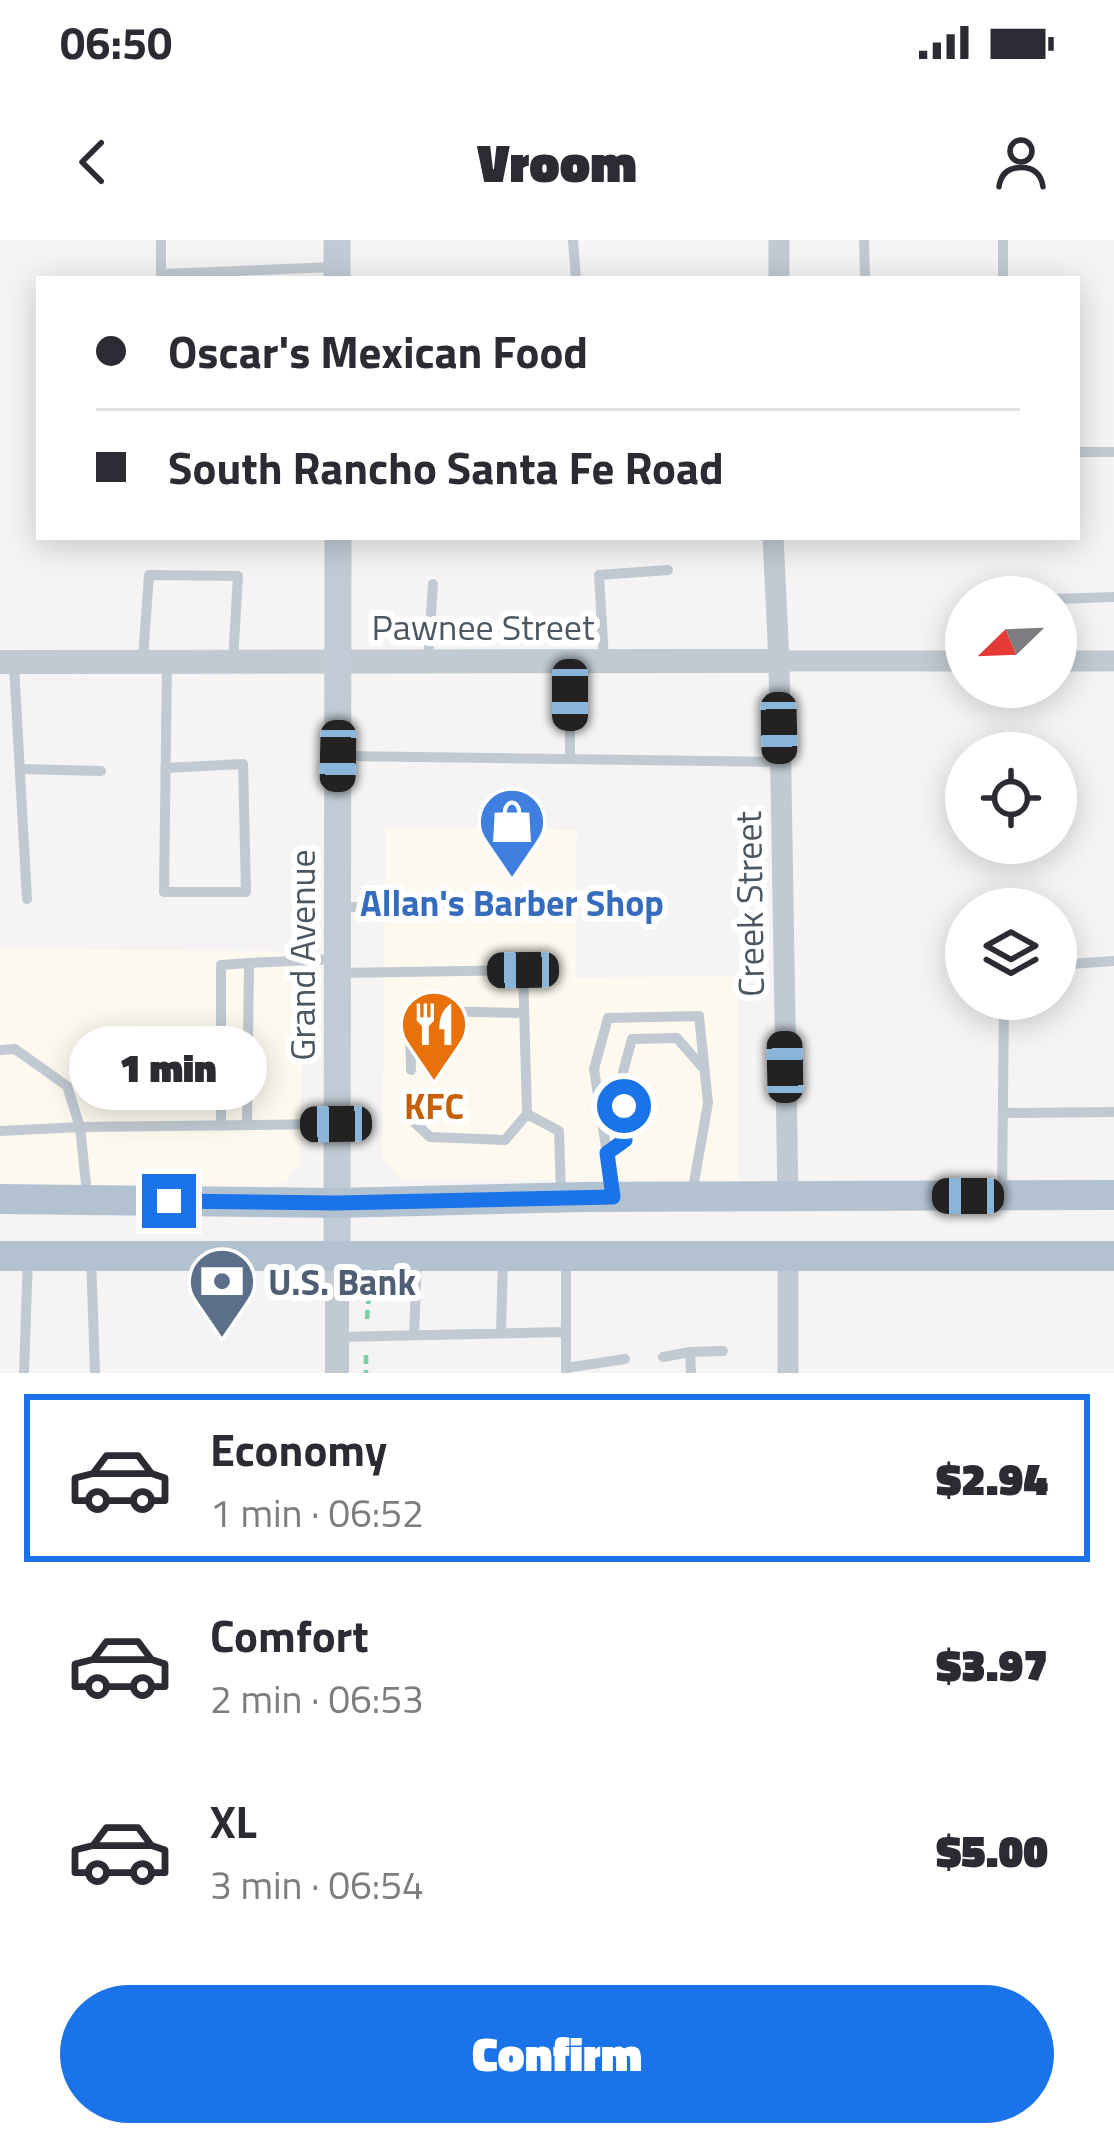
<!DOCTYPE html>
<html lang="en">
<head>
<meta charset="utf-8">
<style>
	body { margin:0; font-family:"Titillium Web",sans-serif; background:#f2f2f3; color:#2b2b33; height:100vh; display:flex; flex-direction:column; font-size:45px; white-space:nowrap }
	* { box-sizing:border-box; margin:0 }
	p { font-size:39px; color:#7c7c81 }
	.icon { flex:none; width:66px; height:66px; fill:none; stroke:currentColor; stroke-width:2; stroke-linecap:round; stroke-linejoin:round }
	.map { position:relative; height:1133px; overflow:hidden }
	.side { display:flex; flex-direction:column; background:#fff; flex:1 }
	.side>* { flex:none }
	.hud { position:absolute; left:36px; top:36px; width:1044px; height:264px; border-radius:0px; box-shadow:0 6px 30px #0003; display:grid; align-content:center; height:264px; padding:0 60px; background:#fff }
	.needle { width:78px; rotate:247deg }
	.controls { position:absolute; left:945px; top:336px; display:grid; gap:24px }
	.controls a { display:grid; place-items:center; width:132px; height:132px; border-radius:50%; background:#fff; box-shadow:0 6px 30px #0003; font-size:60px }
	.end { position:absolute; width:54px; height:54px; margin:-27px; border:15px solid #1a73e8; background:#fff; box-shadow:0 0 0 6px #fff }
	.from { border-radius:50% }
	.bubble { position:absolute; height:84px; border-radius:42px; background:#fff; box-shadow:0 6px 30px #0003; font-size:39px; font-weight:800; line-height:84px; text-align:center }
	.car { position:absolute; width:36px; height:72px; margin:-36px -18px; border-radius:15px; box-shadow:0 0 9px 3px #0007; background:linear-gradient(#222 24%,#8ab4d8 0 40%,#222 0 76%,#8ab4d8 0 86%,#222 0) }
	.hud b { display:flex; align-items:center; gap:42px; height:114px; font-size:45px }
	.hud b+b { border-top:3px solid #e1e1e2 }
	.hud i { width:30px; height:30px; background:#2b2b33 }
	ul { padding:21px 0 0; list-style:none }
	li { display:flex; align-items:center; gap:36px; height:168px; margin:0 24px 18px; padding:0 36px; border:6px solid transparent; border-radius:0px }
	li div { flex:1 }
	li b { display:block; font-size:45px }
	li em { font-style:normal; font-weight:800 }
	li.active { border-color:#1a73e8 }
	li>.icon { width:108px; height:108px; stroke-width:1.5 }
	.action { display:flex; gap:24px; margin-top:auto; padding:24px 60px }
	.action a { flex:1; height:138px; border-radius:72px; background:#1a73e8; color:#fff; font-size:48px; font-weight:800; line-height:138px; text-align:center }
	.status { display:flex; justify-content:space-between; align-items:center; height:84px; padding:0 60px; background:#fff; direction:ltr }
	.status svg { height:33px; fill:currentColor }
	header { display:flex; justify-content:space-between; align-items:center; height:156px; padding:0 60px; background:#fff; font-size:54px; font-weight:800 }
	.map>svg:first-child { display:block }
</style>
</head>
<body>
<div class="status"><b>06:50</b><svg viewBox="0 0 49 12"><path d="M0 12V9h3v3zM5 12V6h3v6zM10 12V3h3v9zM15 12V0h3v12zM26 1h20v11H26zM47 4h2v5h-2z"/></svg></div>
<header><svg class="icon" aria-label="back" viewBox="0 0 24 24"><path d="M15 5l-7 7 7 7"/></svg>Vroom<svg class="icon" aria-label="person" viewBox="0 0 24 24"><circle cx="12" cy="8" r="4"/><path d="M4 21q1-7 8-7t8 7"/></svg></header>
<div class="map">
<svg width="1114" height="1133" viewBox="0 0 1114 1133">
	<rect width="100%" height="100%" fill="#f5f3f3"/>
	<path fill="#fdf9ef" d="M386,588L577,590L576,738L738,736V940H401L382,916Z
		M0,709L303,711L300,922L286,942L263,947L0,945Z"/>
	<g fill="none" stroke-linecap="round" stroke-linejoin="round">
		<path stroke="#7ad0a6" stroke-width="4.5" stroke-dasharray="9 6" stroke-linecap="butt" d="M367,1079L369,1053
			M366,1115V1133"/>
		<path stroke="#c1cad2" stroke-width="10" d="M161,0V34L334,27
			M573,0L576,39
			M864,0L865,39
			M1003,0V39
			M1077,212H1114
			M1056,359L1114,357
			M143,419L149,335L238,336L233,421
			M428,419L433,344
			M604,419L599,335L668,330
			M14,425L27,659
			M341,516L780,522
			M570,519V423
			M165,528L243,524L246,652H164L167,422
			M20,529L101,531
			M340,667L511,668
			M1056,725L1114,721
			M341,733L523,730L527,874L559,891L561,954
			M0,810L15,809L67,846L80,887L333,884
			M411,830L410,785L431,771L524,773
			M412,856L414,882L430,897L505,900L527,874
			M1003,873L1114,872
			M247,885L249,723L335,719
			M221,886V725L249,723
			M0,891L80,887L87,954
			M607,913L625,900L623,832L632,799L677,798L702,827
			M613,953L594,829L608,778L699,776L708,863L692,954
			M1002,954L1004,759
			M91,1016L95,1133
			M566,1017V1133
			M501,1093L503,1019
			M414,1095L417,1020
			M337,1097L566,1092
			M663,1117L690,1112
			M566,1128L625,1119
			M24,1133L28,1016
			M691,1133L690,1112L723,1111"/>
		<path stroke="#c1cad2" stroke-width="21" d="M779,39V0
			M773,297L779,421L788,958
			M779,421H966
			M1056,421H1114
			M788,1019V1133"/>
		<path stroke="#c1cad2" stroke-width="24" d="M0,422L779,421
			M337,1133V1018"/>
		<path stroke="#c1cbd6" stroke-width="27" d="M337,0V39
			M337,1018L338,297"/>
		<path stroke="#b3c2d1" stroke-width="30" d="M0,959L336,963L585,957L1114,955
			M0,1016H1114"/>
	</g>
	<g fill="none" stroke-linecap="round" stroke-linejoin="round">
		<path stroke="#1a73e8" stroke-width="15" d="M169,961L336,963L613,957L607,913L625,900L624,866"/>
	</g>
	<defs>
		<symbol id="shop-pin" viewBox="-11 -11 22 30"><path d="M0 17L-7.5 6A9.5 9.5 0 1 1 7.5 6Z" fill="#3f7fe0" stroke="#fff"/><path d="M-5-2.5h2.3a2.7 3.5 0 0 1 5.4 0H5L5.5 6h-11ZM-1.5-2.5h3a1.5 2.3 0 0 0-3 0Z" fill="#fff"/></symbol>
		<symbol id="restaurant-pin" viewBox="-11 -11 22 30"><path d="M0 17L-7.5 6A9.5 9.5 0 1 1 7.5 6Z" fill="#e8710a" stroke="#fff"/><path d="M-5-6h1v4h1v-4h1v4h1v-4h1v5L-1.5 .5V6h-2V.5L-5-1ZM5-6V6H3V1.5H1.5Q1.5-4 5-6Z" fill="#fff"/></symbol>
		<symbol id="bank-pin" viewBox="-11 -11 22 30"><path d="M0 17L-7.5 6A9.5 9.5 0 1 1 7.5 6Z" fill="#5c6f8a" stroke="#fff"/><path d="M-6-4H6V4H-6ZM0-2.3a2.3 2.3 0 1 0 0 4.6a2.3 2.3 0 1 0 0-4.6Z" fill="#fff"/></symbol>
	</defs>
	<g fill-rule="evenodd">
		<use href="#shop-pin" x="474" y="543" width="76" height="104"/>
		<use href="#restaurant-pin" x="396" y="746" width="76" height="104"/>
		<use href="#bank-pin" x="184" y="1003" width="76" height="104"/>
	</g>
	<g text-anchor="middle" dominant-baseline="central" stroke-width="12" stroke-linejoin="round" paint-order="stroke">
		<g font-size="36" fill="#4a5661" stroke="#fff">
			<text x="483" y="386">Pawnee Street</text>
			<text transform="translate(749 664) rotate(-91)">Creek Street</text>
			<text transform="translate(301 715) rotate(-90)">Grand Avenue</text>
		</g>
		<g font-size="36" font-weight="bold" fill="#366cbe" stroke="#fff">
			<text x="512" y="662">Allan's Barber Shop</text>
		</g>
		<g font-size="36" font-weight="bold" fill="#c56008" stroke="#fff">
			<text x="434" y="865">KFC</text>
		</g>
		<g font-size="36" font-weight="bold" fill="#4e5e75" stroke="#fff" text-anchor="start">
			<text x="268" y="1041">U.S. Bank</text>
		</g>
	</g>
</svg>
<div class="controls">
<a><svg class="needle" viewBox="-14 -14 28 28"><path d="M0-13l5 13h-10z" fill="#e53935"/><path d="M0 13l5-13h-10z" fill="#7c7c81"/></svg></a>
<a><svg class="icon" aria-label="locate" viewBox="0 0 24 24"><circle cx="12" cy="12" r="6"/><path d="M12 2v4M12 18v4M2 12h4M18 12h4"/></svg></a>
<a><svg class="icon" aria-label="layers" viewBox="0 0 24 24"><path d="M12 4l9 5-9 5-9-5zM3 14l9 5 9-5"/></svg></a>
</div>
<i class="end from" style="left:624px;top:866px"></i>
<i class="end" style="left:169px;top:961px"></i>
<div class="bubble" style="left:69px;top:786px;width:198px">1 min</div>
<i class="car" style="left:570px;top:455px;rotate:180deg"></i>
<i class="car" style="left:779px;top:488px;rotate:179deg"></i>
<i class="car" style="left:338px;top:516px;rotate:181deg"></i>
<i class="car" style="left:523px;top:730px;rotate:269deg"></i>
<i class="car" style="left:785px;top:827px;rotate:359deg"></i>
<i class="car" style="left:336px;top:884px;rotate:269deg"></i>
<i class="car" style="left:968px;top:956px;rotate:270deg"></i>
<div class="hud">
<b><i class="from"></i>Oscar's Mexican Food</b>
<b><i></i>South Rancho Santa Fe Road</b>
</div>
</div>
<section class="side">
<ul>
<li class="active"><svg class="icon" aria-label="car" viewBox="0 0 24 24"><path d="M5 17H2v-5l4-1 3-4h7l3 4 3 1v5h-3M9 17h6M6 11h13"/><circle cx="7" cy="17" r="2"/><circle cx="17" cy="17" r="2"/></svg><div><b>Economy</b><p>1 min · 06:52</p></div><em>$2.94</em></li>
<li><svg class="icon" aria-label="car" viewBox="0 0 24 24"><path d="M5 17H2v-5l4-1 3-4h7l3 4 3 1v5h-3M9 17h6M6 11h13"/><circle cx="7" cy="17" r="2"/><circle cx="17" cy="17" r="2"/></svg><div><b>Comfort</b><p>2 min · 06:53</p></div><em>$3.97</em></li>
<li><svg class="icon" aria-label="car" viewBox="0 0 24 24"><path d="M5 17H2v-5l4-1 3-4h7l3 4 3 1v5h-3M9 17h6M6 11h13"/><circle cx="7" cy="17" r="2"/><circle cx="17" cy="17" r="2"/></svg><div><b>XL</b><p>3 min · 06:54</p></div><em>$5.00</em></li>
</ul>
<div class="action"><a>Confirm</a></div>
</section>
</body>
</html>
